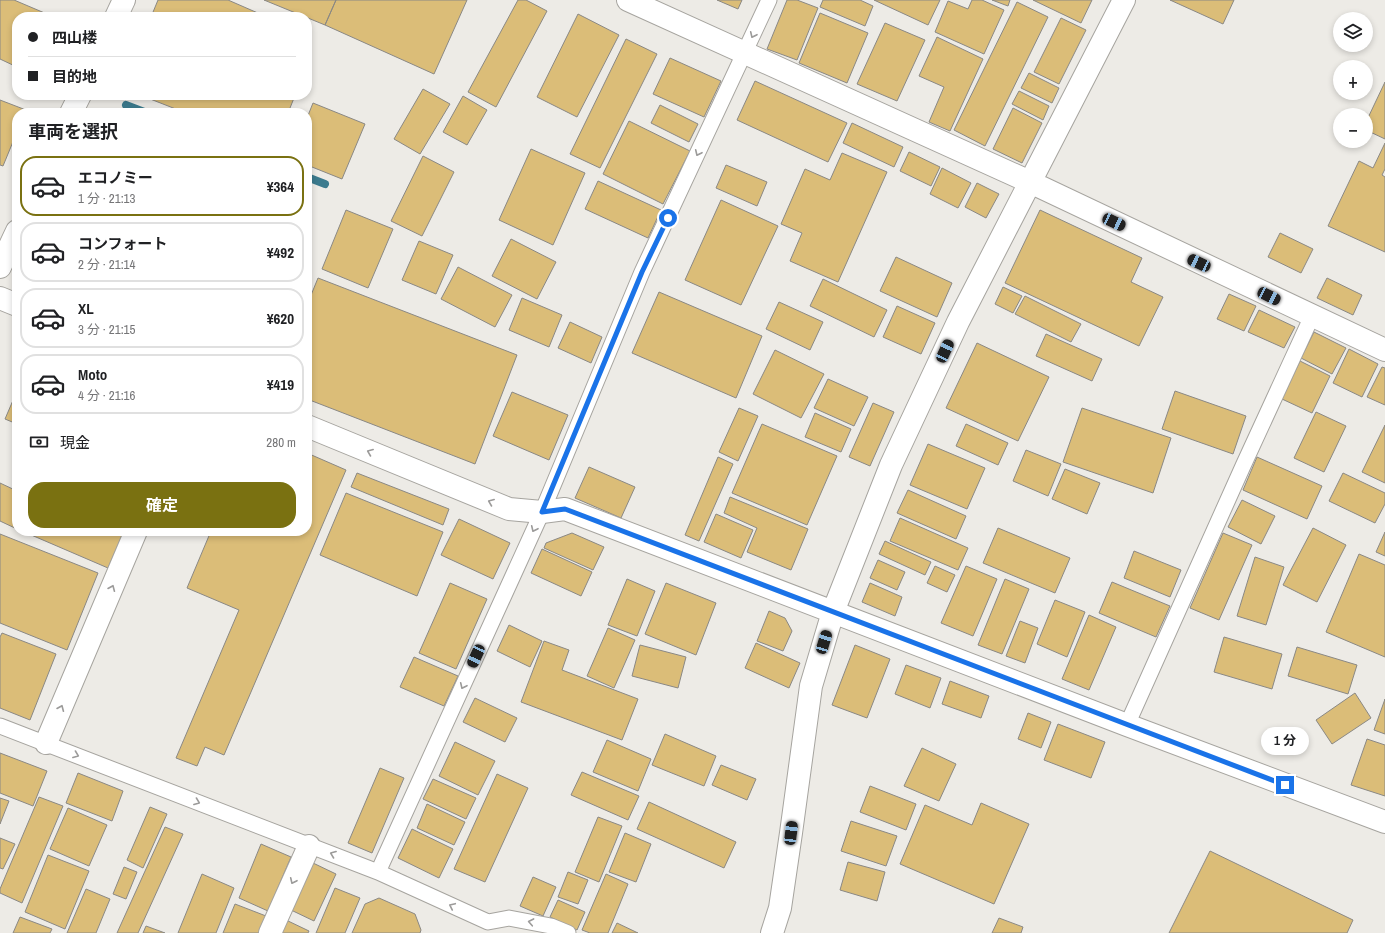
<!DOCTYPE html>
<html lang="ja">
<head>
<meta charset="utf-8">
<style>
	body { margin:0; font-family:"Archivo Narrow","Noto Sans JP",sans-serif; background:#f2f2f2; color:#202124; height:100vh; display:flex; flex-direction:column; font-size:15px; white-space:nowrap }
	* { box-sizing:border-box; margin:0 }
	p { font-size:13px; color:#757577 }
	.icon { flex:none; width:22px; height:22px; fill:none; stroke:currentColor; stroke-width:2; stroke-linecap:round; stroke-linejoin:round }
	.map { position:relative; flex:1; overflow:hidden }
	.drawer { position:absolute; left:12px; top:108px; width:300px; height:428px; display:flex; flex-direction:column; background:#fff; border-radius:16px; box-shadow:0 2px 6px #0003 }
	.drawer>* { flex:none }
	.banner { position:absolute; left:12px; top:12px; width:300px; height:88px; border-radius:16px; box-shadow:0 2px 6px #0003; display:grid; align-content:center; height:88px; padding:0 16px; background:#fff }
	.buttons { position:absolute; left:1333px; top:12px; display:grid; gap:8px }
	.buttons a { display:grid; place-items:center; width:40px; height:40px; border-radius:50%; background:#fff; box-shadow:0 2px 6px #0003; font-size:20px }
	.end { position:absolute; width:18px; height:18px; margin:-9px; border:5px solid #1a73e8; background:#fff; box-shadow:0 0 0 2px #fff }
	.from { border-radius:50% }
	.bubble { position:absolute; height:28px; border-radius:14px; background:#fff; box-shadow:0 2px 6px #0003; font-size:13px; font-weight:700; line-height:28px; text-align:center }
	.car { position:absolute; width:12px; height:24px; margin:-12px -6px; border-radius:5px; box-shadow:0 0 3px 1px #0007; background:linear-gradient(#222 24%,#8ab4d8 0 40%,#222 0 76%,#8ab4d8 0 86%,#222 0) }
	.banner b { display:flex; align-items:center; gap:14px; height:38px; font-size:15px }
	.banner b+b { border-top:1px solid #e0e0e0 }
	.banner i { width:10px; height:10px; background:#202124 }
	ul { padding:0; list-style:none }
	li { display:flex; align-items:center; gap:12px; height:60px; margin:0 8px 6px; padding:0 8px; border:2px solid #e0e0e0; border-radius:16px }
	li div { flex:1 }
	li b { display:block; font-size:15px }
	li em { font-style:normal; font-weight:700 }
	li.on { border-color:#7a7111 }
	li>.icon { width:36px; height:36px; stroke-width:1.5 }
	h2 { padding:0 16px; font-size:18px; line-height:48px }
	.pay { display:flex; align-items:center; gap:10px; height:44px; padding:0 16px; font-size:15px }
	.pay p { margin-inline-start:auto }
	.cta { display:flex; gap:8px; margin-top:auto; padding:8px 16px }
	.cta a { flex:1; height:46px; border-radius:16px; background:#7a7111; color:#fff; font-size:16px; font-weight:700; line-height:46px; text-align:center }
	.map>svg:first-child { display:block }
</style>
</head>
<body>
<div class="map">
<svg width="1385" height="933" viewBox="0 0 1385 933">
	<rect width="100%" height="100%" fill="#edebe6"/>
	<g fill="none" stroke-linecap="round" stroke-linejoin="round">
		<path stroke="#3c7b8e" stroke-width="8" d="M126,105L147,113
			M307,177L325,184"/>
	</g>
	<path fill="#dbbd78" stroke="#8a8884" d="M0,0H14L54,17H17V67L0,59Z
		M158,0H228L267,17H151Z
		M264,0H336L325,25Z
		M336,0H467L434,74L325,25Z
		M518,0H526L547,11L496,107L468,92Z
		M717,0H742L738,9Z
		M787,0H797L818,8L797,60L767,49Z
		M823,0H860L873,6L865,26L820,7Z
		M874,0H940L928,25Z
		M972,0H982L1004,10L984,54L935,32L948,1L968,9Z
		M992,0H1010L1008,6Z
		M1033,0H1092L1081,23Z
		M1170,0H1234L1223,24Z
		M1017,2L1048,17L985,146L954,130Z
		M820,13L868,33L847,83L799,63Z
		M578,14L619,35L577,117L537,97Z
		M1061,18L1086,30L1059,84L1034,72Z
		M885,23L925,40L897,101L857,84Z
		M937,37L983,59L950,131L929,122L944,87L919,76Z
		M626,39L657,54L600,168L570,154Z
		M670,58L721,81L704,117L653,94Z
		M1029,73L1059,88L1052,103L1021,88Z
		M755,81L847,123L828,162L737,120Z
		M1385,82V139L1366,130V122Z
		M423,89L450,104L420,154L394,139Z
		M1019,91L1049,106L1043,120L1012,104Z
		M140,95H286L294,98L288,113H186Z
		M463,96L487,110L467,145L443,132Z
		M0,100L26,110L25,113H17V132L3,166L0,165Z
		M313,103L365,124L342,179L307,165V118Z
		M660,105L698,124L689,142L651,123Z
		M1013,108L1042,123L1022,163L993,149Z
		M629,121L690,151L663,204L603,174Z
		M852,123L903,147L894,167L843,143Z
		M1385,143V169L1382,175L1385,177V252L1328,226L1359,161L1373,168Z
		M531,149L585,173L553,245L499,220Z
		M909,152L940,167L931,186L900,171Z
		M842,153L887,172L838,282L790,261L802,233L781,224L805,169L830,180Z
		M423,156L454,172L422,236L391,221Z
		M726,165L767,182L757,206L716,188Z
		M942,168L971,183L958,208L930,194Z
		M598,181L661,210L648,238L585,209Z
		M977,183L999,194L986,218L965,207Z
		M721,200L778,226L741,305L685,280Z
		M346,210L393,229L368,288L322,269Z
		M1040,210L1142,258L1131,282L1163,297L1139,346L1005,283Z
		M1280,233L1313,249L1301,273L1268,257Z
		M511,239L556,262L537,299L492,276Z
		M419,241L453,255L436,294L402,280Z
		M896,257L952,283L937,317L880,291Z
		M458,267L512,295L495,327L441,299Z
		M318,278L517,355L475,464L307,399V305Z
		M1327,278L1362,295L1353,315L1317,298Z
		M823,279L887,310L874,337L810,306Z
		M1003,287L1022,296L1013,313L995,304Z
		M659,292L762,336L736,398L632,353Z
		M1229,294L1256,306L1244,331L1217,319Z
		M1025,296L1081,324L1071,342L1015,314Z
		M522,298L562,315L549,347L509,330Z
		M779,302L823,322L810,350L766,329Z
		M897,306L935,323L921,354L883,337Z
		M1259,310L1295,327L1284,348L1248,332Z
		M570,322L602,337L591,363L558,348Z
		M1314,332L1346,348L1332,374L1301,358Z
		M1046,334L1102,359L1092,381L1036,356Z
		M977,343L1049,377L1018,441L946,408Z
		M1349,349L1378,364L1362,397L1333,383Z
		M775,350L824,374L801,418L753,394Z
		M1300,361L1330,376L1312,413L1282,399Z
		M1382,367L1385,368V405L1367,397Z
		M828,379L868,397L854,426L814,408Z
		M17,391V424L5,419Z
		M1175,391L1246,416L1233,454L1162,429Z
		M512,392L568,415L549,460L493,436Z
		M873,403L894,412L870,466L849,457Z
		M739,408L758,416L738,461L719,452Z
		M1082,408L1171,438L1153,493L1063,462Z
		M1316,412L1346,426L1324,472L1294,458Z
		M815,413L851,429L841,452L805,437Z
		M762,424L837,456L807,525L732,493Z
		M966,424L1008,443L998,465L956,446Z
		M1385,425V483L1362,472Z
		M928,444L985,468L967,509L910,485Z
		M1026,450L1061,464L1048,496L1013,481Z
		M307,453L346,470L224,755L205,747L197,766L176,758L239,610L187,588L211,531H307Z
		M718,457L733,464L699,541L685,535Z
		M1257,457L1322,486L1307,519L1243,490Z
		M589,467L635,487L621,518L575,498Z
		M1065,469L1100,483L1087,514L1052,499Z
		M357,473L449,509L443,525L351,487Z
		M1343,473L1385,493V504L1375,523L1329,501Z
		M0,483L17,491V529L0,521Z
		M908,490L966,516L956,539L897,513Z
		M346,493L443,532L417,596L320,555Z
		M730,497L808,529L791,570L747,552L757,528L724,513Z
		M1242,500L1275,516L1261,544L1228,527Z
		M716,514L753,530L741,558L704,542Z
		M900,518L968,548L958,570L890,541Z
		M459,519L510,543L493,579L441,555Z
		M998,528L1070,558L1055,593L983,563Z
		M1313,528L1346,545L1317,602L1283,585Z
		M22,531H124L108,568Z
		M1385,532V556L1376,552Z
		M572,533L604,547L593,570L544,548L546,543Z
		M1223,533L1252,545L1219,620L1190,608Z
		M0,534L98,573L67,650L0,623Z
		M885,541L931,562L925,575L879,554Z
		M542,549L592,572L581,596L531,573Z
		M1134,551L1181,570L1170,597L1124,578Z
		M1359,554L1385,565V657L1326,632Z
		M1255,557L1284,567L1266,625L1237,616Z
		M878,560L905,572L897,590L870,578Z
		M935,566L955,575L947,592L927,583Z
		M966,566L997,579L973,636L941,623Z
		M627,579L655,591L637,636L608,625Z
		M1005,579L1029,589L1002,654L978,645Z
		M1112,582L1170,606L1156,637L1099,613Z
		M450,583L487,599L456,669L419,653Z
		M666,583L716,603L696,655L645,634Z
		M870,583L902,597L895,616L862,602Z
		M1055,600L1085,612L1067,657L1037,644Z
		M769,611L785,618L792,631L783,651L757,641Z
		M1089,615L1116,627L1089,690L1062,679Z
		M1020,621L1038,628L1025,663L1006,656Z
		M509,625L542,641L530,667L497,651Z
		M608,628L635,640L614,688L587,676Z
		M2,633L56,654L30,720L0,708V637Z
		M1224,637L1282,654L1272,689L1214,672Z
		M544,641L569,650L562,670L638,699L622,740L521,702Z
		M756,643L800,663L789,688L745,668Z
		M640,645L686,657L678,688L632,676Z
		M855,645L890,659L867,718L832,705Z
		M1297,647L1357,665L1348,694L1288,676Z
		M414,657L458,676L444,706L400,687Z
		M906,665L941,678L930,708L895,694Z
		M950,681L989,696L981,718L942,704Z
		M1355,693L1371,718L1332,744L1316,720Z
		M475,698L517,718L505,742L463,722Z
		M1385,699V734L1374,730Z
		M1028,713L1051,722L1041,748L1018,739Z
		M1058,724L1105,742L1091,778L1044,760Z
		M665,734L716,756L704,786L652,765Z
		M1367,739L1385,745V796L1351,785Z
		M607,740L651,759L638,791L593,772Z
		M455,742L495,761L478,795L439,776Z
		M922,748L956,764L939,801L904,786Z
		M0,753L47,771L33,806L0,793Z
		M721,765L756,779L747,800L712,785Z
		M380,768L404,778L372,853L348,843Z
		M582,772L639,796L628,820L571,795Z
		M78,773L123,791L112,821L66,803Z
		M497,774L528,788L485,882L454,869Z
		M433,779L476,798L466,819L423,799Z
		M870,786L916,804L906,830L860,812Z
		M39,797L63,806L22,903L0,893V889Z
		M0,798L9,801L0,824Z
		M649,802L736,842L724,868L637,829Z
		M981,803L1029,824L994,904L900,864L925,805L972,825Z
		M427,804L465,822L454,845L417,828Z
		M150,807L167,814L143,868L127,860Z
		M68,808L107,825L89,866L50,849Z
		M598,817L622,826L599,882L575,872Z
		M851,821L897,836L886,866L841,851Z
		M165,827L183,834L138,933H117Z
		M412,829L453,849L439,878L398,858Z
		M625,833L651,844L636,882L609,872Z
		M0,838L15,844L3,869L0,868Z
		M261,844L291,857L268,911L239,898Z
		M1210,851L1353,920L1347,933H1169Z
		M48,855L89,871L65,929L25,912Z
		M848,862L885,872L877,901L840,890Z
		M313,863L336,874L314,921L291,910Z
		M124,867L137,872L126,899L113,894Z
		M568,872L588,880L578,904L558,897Z
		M202,874L234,888L216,933H178Z
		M606,874L628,884L608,933H590L582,930Z
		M533,877L556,887L543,916L520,906Z
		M335,888L360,898L345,933H316Z
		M86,889L110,899L96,933H67Z
		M379,898L415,914L421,930L420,933H352L365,904Z
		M558,900L585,912L577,930L550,917Z
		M235,904L266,916L259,933H223Z
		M20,917L52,929L50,933H13Z
		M999,918L1023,927L1021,933H992Z
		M286,920L309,931L308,933H280Z
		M617,923L638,933H612Z
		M146,926L165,933H143Z"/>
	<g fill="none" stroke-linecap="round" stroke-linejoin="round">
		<defs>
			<path id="service" d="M1127,725L1243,466L1312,316
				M0,726L378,872L488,922L509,918L551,926L568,933
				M378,872L542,512L642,272L769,0"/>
			<path id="minor" d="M628,0L1030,182L1385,350
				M0,298L17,305
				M307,426L509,509L542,512L565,509L1127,725L1385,822
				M46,743L136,531
				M270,933L309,846
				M772,933L780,908L791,833L811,686L833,612L891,465L958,322L1124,0"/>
			<path id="trunk" d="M116,17L124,0
				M71,113L80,95
				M0,267L17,231"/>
		</defs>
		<use href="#service" stroke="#a6a49f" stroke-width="17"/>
		<use href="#minor" stroke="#a6a49f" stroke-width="24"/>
		<use href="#trunk" stroke="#a6a49f" stroke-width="24"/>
		<use href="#service" stroke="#fff" stroke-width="15"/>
		<use href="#minor" stroke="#fff" stroke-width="22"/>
		<use href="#trunk" stroke="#fff" stroke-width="22"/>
	</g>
	<defs><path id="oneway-chevron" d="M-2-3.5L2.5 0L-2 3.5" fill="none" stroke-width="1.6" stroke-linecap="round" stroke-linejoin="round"/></defs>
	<g stroke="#9c9b9a">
		<use href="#oneway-chevron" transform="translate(753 35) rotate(115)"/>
		<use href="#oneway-chevron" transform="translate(698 153) rotate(115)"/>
		<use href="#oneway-chevron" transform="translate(370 452) rotate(-158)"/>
		<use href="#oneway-chevron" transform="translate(491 502) rotate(-158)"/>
		<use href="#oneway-chevron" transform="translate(534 529) rotate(115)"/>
		<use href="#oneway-chevron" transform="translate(112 588) rotate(-67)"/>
		<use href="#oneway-chevron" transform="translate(463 686) rotate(115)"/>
		<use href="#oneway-chevron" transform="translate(61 708) rotate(-67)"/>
		<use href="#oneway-chevron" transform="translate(76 755) rotate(21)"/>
		<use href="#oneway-chevron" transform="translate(197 802) rotate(21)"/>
		<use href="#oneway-chevron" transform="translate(333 854) rotate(-159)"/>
		<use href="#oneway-chevron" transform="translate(293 881) rotate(115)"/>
		<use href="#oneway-chevron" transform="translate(452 906) rotate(-155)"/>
		<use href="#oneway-chevron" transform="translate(531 922) rotate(-169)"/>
	</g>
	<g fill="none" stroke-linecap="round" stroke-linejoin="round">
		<path stroke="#1a73e8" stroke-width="5" d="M668,218L642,272L542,512L565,509L1285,785"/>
	</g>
</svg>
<div class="buttons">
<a><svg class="icon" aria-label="layers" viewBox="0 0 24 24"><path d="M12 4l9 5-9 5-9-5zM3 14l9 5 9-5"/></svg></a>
<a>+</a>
<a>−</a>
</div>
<i class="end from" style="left:668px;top:218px"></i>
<i class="end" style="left:1285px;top:785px"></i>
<div class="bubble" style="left:1261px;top:727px;width:48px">1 分</div>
<i class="car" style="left:1114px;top:222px;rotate:115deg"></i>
<i class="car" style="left:1199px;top:263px;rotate:295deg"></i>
<i class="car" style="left:1269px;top:296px;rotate:116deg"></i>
<i class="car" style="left:945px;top:351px;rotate:25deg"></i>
<i class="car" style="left:824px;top:642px;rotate:17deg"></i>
<i class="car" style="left:476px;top:656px;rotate:205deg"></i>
<i class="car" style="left:791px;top:833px;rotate:7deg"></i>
<div class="banner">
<b><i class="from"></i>四山楼</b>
<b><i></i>目的地</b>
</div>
<section class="drawer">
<h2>車両を選択</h2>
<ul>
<li class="on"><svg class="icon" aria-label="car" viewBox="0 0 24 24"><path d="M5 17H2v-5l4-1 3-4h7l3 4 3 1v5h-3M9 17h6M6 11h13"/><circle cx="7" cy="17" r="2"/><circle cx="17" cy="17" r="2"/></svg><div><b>エコノミー</b><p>1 分 · 21:13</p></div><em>¥364</em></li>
<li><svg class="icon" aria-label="car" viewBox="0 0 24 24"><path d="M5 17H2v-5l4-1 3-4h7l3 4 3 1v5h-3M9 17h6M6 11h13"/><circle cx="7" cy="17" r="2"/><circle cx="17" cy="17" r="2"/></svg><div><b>コンフォート</b><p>2 分 · 21:14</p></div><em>¥492</em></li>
<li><svg class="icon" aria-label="car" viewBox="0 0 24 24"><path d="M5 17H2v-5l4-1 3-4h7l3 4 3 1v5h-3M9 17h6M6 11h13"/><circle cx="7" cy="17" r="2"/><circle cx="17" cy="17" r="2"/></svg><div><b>XL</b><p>3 分 · 21:15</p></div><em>¥620</em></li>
<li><svg class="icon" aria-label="car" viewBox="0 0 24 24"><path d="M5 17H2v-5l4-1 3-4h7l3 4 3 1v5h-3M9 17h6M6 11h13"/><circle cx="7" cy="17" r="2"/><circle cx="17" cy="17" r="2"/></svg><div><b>Moto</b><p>4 分 · 21:16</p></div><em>¥419</em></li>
</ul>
<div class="pay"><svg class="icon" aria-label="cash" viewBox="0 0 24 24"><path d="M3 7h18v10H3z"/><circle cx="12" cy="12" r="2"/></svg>現金<p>280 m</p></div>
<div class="cta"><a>確定</a></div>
</section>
</div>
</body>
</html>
